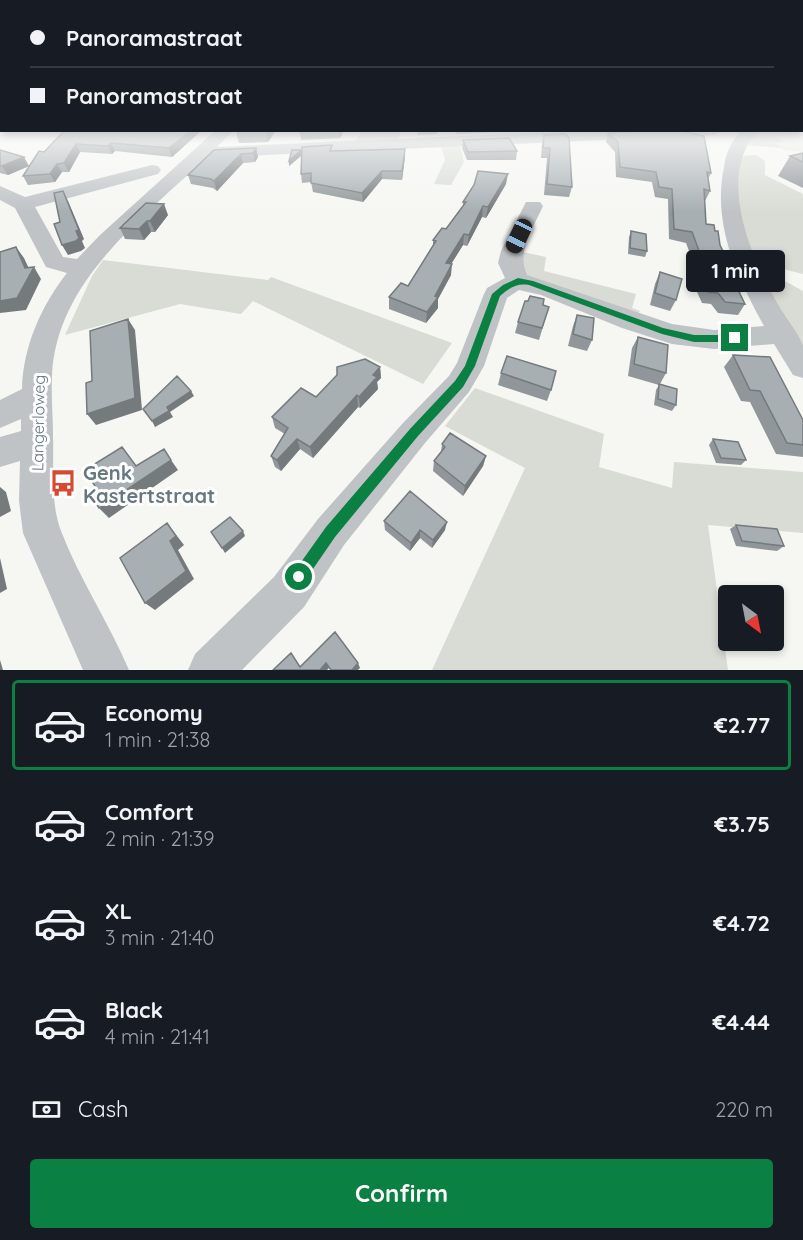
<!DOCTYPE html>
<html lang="en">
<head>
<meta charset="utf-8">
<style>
	body { margin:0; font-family:Quicksand,sans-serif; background:#20242c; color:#f1f3f6; height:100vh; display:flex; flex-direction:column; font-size:22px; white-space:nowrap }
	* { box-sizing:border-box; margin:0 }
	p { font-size:20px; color:#9ea1a6 }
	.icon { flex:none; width:33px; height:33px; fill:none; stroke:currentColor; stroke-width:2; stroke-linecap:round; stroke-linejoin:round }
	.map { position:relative; height:670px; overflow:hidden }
	.side { display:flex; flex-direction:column; background:#171b24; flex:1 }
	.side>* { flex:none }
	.guide { position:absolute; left:0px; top:0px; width:804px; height:132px; box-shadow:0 3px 9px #0003; display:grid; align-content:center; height:132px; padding:0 30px; background:#171b24 }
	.needle { width:39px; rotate:148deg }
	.tools { position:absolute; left:718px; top:585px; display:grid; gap:12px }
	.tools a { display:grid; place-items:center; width:66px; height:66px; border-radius:6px; background:#171b24; box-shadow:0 3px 9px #0003; font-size:30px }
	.end { position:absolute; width:27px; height:27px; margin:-14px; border:8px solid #0b8043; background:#fff; box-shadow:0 0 0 3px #fff }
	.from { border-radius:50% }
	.bubble { position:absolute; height:42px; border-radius:6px; background:#171b24; box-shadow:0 3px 9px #0003; font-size:20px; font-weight:800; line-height:42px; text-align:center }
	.car { position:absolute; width:18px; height:36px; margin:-18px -9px; border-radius:8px; box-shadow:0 0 4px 2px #0007; background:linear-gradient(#222 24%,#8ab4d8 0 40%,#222 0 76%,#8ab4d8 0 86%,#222 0) }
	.guide b { display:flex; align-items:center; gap:21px; height:57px; font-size:22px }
	.guide b+b { border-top:2px solid #363941 }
	.guide i { width:15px; height:15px; background:#f1f3f6 }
	ul { padding:10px 0 0; list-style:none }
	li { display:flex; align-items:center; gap:18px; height:90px; margin:0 12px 9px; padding:0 18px; border:3px solid transparent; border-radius:6px }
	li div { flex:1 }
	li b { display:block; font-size:22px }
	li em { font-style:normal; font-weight:800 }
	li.current { border-color:#0b8043 }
	li>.icon { width:54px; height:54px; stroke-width:1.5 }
	.pay { display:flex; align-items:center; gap:15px; height:66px; padding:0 30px; font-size:22px }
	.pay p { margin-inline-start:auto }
	.cta { display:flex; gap:12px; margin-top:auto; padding:12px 30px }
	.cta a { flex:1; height:69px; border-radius:6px; background:#0b8043; color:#fff; font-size:24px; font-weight:800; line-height:69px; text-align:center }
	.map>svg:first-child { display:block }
</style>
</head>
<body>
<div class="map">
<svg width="803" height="670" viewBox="0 0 803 670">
	<rect width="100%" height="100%" fill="#f6f6f3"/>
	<path fill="#e6e7e6" d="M803,134V152L784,150L774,142H782L774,136Z"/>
	<path fill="#d8dcd4" d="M803,129V134L775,136L783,142L775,143L782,148L747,145L754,134L758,132Z
		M363,131H401L397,142L353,143Z
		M441,146H460L464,162L451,185L434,184L445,160Z
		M756,155L765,161V175L803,194V274L779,268L751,255L736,200L741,156Z
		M518,251L546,257L544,271L636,294L632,308L640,311L637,316L526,275Z
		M103,260L268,280L271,277L452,343L423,384L253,301L241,314L180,304L65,335L92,276Z
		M783,280L803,291V347L763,285Z
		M475,388L604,434L599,467L672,488L674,462L803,472V533L708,525L728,670H432L525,468L445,426Z"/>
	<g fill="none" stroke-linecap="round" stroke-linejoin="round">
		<path fill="#bfc3c6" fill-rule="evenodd" d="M803,121V131L801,130Z
			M216,130H234L217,147L595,130H723L715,135L219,157L211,153C147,215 56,279 52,376C51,396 53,416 53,436C54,466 50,502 61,531C79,578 109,623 129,670H83L23,533L19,501L20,461L0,467V437L21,431V419L0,428V400L22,389C23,347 41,306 67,273L46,267L15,208L0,200V186L25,197L152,165L158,166L161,170L158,174L35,207L63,257L77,259L100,235Z
			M742,130H761C757,135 751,138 748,144C722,192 754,264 779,306C785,317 800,335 803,346C803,355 803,368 803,378L793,375L774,344L714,349L672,344L622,328L541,295L519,290L507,298L484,366L469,392L425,443L344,545L304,607L242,670H188L195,654L274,577L318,519L403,423L449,376L457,363L484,294L487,288L505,278L498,263L501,251L526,202H540L543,206C533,229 516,251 527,275L672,324L714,330L764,326C737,277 712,224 724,167C726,153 731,141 742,130Z"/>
	</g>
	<path fill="#90969a" d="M65,130H202L172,157L115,151L112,154L80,152L69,172H62L55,182L28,185L23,176L44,152Z
		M237,130H276L268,142L239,143L236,131Z
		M344,130L340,138L301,140L300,132Z
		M417,130H437V134L418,135Z
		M455,130H500V132L457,134Z
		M608,133L711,173L708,179L710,191L705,201H704L706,224L715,231L720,245L742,291L740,293L745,304L738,315L718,313L711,304L702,303L692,281L697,272L686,243L669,239L668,199L655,197L652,182L616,177L615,152L606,142Z
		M544,135L572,187L569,197L544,195L547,158H541L542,145Z
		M463,140L517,151L516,160H467L462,148Z
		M256,148L258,157L255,162L243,163L217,191L213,188L191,184L188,175Z
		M0,150L29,166L8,175L0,173Z
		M292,150L333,151L405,157L402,180L382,179L363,202L313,192L311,182L302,183L301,174V156L289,166V161Z
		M803,153V188L778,176L790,156Z
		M506,184L486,218L482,217L467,246L463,245L451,264V275L438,299V308L426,323L389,309V297L408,286L433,246V240L446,229L463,206V202Z
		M168,215L155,232H151L144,240L125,239L120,228Z
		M631,231L647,251L645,257L628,254L629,237Z
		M660,272L676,300L670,311L650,305L655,284Z
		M549,307L539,340L515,333L518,322Z
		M577,315L592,340L587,351L568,346L573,326Z
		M638,337L666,373L660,384L676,405L672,411L654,405L656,390L659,385L628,376L632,348Z
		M733,355L803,420V457L776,454L750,402L741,401L724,367Z
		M380,367L381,378L377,382L378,389L360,408L358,407L313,458L300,449L281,471L275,467L271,456L285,434L275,428L272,417Z
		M501,373L551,390L547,401L498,385Z
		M713,439L746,460L741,465L716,463L709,445Z
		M442,444L486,456L483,466L463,496L433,471L434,461L441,452Z
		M384,521L445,530L432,548L420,538L410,551L385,530Z
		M736,525L784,546L777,551L736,546L730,529Z"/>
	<path fill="#757a7d" d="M191,130H202L172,157L169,148Z
		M266,130H276L268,142Z
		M340,130H344L340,138Z
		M111,143L115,151L112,154L108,146Z
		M76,144L80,152L69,172L64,163Z
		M256,148L258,157L255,162L253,153Z
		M405,149V157L402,180V171Z
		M301,150L302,155L289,166V161Z
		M241,154L243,163L217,191L214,181Z
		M24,157L29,166L8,175L2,166Z
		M57,164L62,172L55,182L50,174Z
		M382,171V179L363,202L362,193Z
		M508,174L506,184L486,218L488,207Z
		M63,191L68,201L84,239L82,241L85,248L81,251L68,255L62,245Z
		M164,204L168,215L155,232L150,221Z
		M483,206L482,217L467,246L469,235Z
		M147,221L151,232L144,240L139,229Z
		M464,234L463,245L445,274L446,263Z
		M16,247L24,258L31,273L34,267L41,279L26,310L0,313V301L25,268Z
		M452,264L451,275L438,299V308L426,323L427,312Z
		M128,319L135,330L142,410L96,425L87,414Z
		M380,367L381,378L377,382L378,389L360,408L359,397L373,375Z
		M191,391L194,396L170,412L173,417L155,427L152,421L167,407Z
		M357,395L358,407L313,458L310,447Z
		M297,439L300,449L281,471L277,460Z
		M486,456L483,466L463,496L465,486Z
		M171,460L178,470L109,518L99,508Z
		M0,487L6,492L11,511L0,517Z
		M447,522L445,530L432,548L433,540Z
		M167,523L184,545L178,550L194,579L155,610L145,603L170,541Z
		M420,530V538L410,551L411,543Z
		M243,531L245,536L225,553L222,548Z
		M0,558L7,589L0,593Z
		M0,660L3,670H0Z
		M326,663L329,668L327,670H320Z
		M358,663L360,668L358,670H352Z"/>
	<path fill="#a7afb3" stroke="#757a7d" stroke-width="1.5" d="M65,130H191L169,148L111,143L108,146L76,144L64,163L57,164L50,174L23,176L39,151L44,152Z
		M301,130H338L300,132Z
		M659,130H677L704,136L711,173L707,172L710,191L704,189L706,224L714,225L715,231H718L720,245L742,291L738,290L745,304L725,302L718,293L708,292L698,270L707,272L692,232L674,229L672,189L659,187L656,172L620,167L618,142L608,133Z
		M566,134L569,138L572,187L547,184L550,148H543L544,135Z
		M509,138L517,151L468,152L463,140Z
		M332,145L330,151L405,149L402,171H382L362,193L311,183V173L301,174L302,147Z
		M256,148L253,153L241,154L214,181L211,179L188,175L214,150Z
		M0,150L24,157L2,166H0Z
		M292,150H301L289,161Z
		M803,153V162L790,156Z
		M478,171L508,174L488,207L483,206L469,235L464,234L446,263L452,264L435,296L438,297L427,312L389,297L401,283L408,286L436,241L433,240L442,228L446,229L466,202H463L474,185Z
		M63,191L79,230L76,231L79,238L76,241L62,245L54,224L60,222L54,193Z
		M146,203L164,204L150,221H147L139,229L120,228Z
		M631,231L646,234L647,251L630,248Z
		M16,247L25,268L34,267L17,298L0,301V252Z
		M660,272L682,279L676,300L655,293Z
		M530,296L544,299L543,305L549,307L542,328L518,322L525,301H528Z
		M577,315L594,318L592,340L573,334Z
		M128,319L135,398L87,414L86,383L92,381L90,331Z
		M638,337L668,345L666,373L634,364Z
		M733,355L770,357L803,420V445L787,443L760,391L750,390Z
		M507,356L556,371L551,390L501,373Z
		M365,359L380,367L373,375L377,377L359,397L357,395L310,447L297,439L277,460L271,456L288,428L272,417L301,388L316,397L337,375V367Z
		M177,376L191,391L167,407L169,411L152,421L143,409Z
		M659,384L677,389L676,405L658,399Z
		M450,433L486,456L465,486L434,461L445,447L442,444Z
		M713,439L738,442L746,460L721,458Z
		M122,447L136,466L164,449L171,460L99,508L88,491L95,486L85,470Z
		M410,491L447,522L433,540L420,530L411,543L384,521Z
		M230,517L243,531L222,548L211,532Z
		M167,523L176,536L170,541L186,571L145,603L120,558Z
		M736,525L777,529L784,546L742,541Z
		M335,632L358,663L352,670H331L326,663L320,670H273L291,653L300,667Z"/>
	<linearGradient id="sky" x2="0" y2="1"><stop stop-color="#94bada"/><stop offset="0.56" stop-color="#fbfbfa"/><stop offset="1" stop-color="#fbfbfa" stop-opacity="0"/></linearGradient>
	<rect width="803" height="212" fill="url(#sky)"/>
	<path fill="#0b8043" d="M518,278L533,281L663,328L694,335H735L740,338L735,342H694L662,334L529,285C516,283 510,288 500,296L475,366L463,387L418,436L335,537L304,582L299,584L294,582L292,577L294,572L326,527L410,429L455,381L465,366L492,294L503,285Z"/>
	<defs>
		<symbol id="bus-bare" viewBox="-9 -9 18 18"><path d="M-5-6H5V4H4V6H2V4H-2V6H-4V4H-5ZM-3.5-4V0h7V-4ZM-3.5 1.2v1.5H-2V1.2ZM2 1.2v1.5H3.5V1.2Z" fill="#d84a30" stroke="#fff" stroke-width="2.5" paint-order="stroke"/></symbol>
	</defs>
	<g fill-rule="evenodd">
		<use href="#bus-bare" x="44" y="464" width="38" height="38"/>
	</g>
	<g text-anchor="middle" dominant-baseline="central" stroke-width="6" stroke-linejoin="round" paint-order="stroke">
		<g font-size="16" fill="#677882" stroke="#fff">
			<text transform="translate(38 423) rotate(-89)">Langerloweg</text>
		</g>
		<g font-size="20" font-weight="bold" fill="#677882" stroke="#fff" text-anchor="start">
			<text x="83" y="472">Genk<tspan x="83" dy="23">Kastertstraat</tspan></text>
		</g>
	</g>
</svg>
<div class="tools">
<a><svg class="needle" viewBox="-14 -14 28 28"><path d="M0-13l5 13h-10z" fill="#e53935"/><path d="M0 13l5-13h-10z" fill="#9ea1a6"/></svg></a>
</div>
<i class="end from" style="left:299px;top:577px"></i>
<i class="end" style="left:735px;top:338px"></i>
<div class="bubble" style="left:686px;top:250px;width:99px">1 min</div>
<i class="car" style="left:519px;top:236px;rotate:205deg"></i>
<div class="guide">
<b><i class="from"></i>Panoramastraat</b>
<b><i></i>Panoramastraat</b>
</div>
</div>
<section class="side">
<ul>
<li class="current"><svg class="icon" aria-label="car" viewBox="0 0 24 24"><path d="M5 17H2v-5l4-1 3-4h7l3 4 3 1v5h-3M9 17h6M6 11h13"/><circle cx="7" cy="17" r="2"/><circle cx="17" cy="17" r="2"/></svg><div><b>Economy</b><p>1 min · 21:38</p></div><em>€2.77</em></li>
<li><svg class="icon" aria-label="car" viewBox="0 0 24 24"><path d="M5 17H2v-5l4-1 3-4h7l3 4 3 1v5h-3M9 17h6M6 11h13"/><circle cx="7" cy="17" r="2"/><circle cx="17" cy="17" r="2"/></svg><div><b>Comfort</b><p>2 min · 21:39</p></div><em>€3.75</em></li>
<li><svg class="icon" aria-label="car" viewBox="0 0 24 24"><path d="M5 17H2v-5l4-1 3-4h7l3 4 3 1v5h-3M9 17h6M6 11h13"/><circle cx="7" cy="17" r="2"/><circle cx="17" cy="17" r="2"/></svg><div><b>XL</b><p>3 min · 21:40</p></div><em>€4.72</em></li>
<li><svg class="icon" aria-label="car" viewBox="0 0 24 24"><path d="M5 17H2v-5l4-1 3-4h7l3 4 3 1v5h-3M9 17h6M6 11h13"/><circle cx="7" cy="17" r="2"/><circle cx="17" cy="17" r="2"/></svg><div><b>Black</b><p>4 min · 21:41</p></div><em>€4.44</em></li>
</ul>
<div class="pay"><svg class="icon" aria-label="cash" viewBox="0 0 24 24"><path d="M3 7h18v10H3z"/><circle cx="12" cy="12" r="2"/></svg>Cash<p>220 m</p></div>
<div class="cta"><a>Confirm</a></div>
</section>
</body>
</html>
